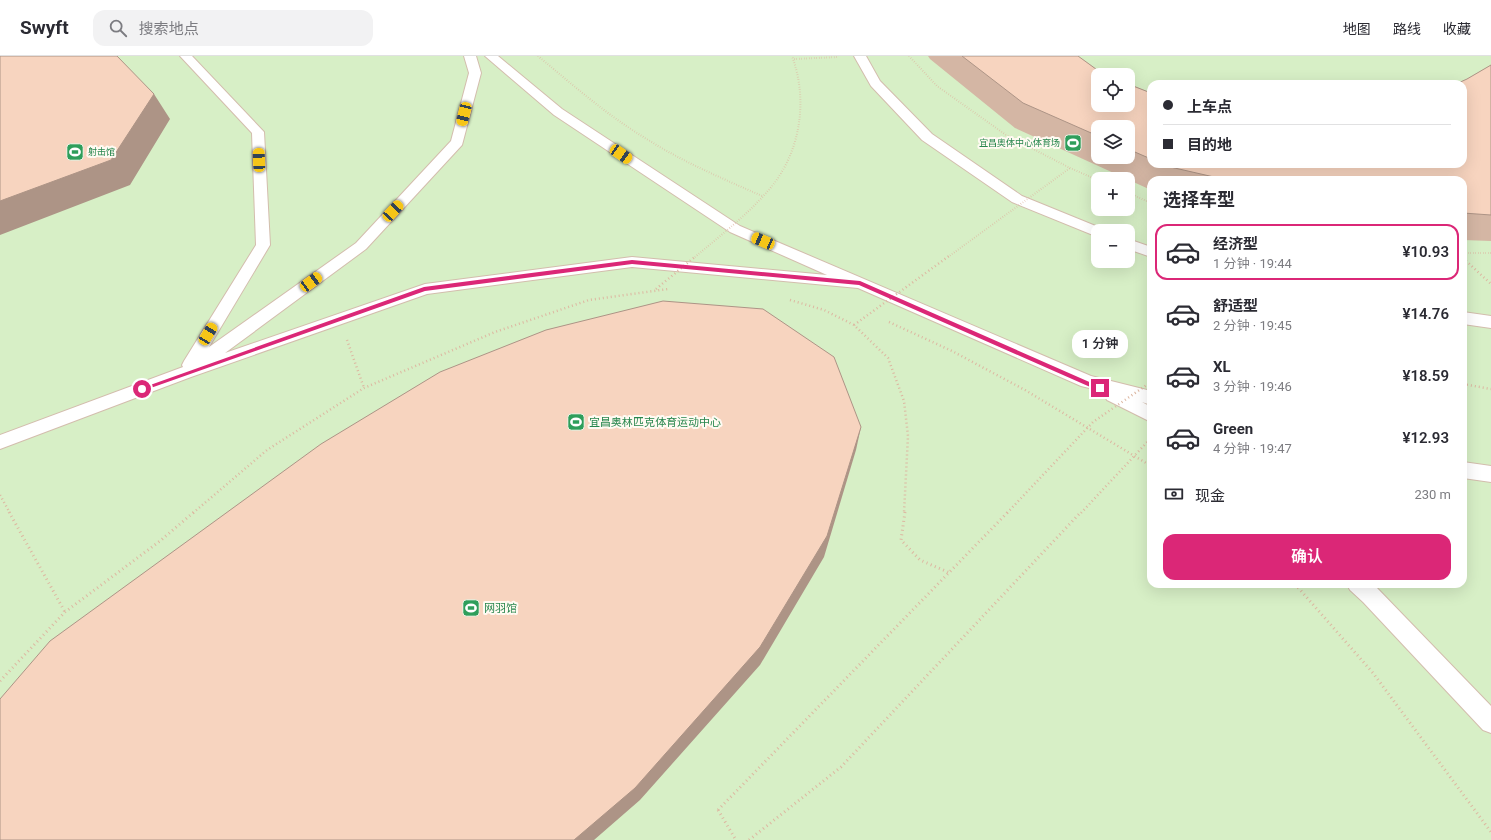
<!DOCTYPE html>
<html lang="zh">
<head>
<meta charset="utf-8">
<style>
	body { margin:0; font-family:Roboto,"Noto Sans SC",sans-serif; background:#f2f2f3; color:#2b2b33; height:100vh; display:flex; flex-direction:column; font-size:15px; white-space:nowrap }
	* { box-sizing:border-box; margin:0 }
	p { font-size:13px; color:#7c7c81 }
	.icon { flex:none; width:22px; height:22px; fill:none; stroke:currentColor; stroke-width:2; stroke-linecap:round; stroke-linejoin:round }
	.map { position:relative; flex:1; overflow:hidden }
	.drawer { position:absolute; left:1147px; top:120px; width:320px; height:412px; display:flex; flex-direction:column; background:#fff; border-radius:12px; box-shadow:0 4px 16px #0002 }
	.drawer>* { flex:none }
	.guide { position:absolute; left:1147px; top:24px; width:320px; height:88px; border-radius:12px; box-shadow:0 4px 16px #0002; display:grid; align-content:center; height:88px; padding:0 16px; background:#fff }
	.fabs { position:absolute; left:1091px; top:12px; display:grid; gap:8px }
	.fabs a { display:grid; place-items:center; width:44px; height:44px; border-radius:8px; background:#fff; box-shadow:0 4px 16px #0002; font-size:20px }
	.end { position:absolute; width:18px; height:18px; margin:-9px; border:5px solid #db2777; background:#fff; box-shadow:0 0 0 2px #fff }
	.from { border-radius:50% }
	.bubble { position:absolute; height:28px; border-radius:12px; background:#fff; box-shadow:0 4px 16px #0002; font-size:13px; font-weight:600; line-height:28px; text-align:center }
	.car { position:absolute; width:12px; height:24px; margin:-12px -6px; border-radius:5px; box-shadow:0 0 3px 1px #0007; background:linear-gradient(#f5c518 24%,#345 0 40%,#f5c518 0 76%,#345 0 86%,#f5c518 0) }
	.guide b { display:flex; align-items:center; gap:14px; height:38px; font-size:15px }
	.guide b+b { border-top:1px solid #e1e1e2 }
	.guide i { width:10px; height:10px; background:#2b2b33 }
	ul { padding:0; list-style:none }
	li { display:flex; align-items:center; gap:12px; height:56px; margin:0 8px 6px; padding:0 8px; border:2px solid transparent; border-radius:12px }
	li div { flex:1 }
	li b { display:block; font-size:15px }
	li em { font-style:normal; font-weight:600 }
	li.on { border-color:#db2777 }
	li>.icon { width:36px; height:36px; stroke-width:1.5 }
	h2 { padding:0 16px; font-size:18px; line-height:48px }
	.pay { display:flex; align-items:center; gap:10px; height:44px; padding:0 16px; font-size:15px }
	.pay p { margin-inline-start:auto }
	.cta { display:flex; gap:8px; margin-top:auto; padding:8px 16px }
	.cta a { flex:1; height:46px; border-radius:12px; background:#db2777; color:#fff; font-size:16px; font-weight:600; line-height:46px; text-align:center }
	header { display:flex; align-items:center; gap:24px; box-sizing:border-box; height:56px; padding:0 20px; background:#fff; border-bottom:1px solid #e1e1e2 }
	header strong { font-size:19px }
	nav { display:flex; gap:22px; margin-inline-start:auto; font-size:14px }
	.search { width:280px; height:36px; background:#f2f2f3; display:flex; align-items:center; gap:10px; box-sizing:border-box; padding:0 14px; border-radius:12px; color:#7c7c81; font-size:15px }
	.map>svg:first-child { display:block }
</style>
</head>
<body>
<header>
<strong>Swyft</strong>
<div class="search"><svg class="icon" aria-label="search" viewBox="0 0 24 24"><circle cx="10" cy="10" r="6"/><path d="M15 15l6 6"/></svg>搜索地点</div>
<nav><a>地图</a><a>路线</a><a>收藏</a></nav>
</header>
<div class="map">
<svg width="1491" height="784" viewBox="0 0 1491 784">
	<rect width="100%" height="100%" fill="#fef6ea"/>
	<path fill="#d7efc6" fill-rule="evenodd" d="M0,0H1491V784H0ZM1098,19H1128V49H1098ZM1151,28H1463V108H1151ZM1098,71H1128V101H1098ZM1098,123H1128V153H1098ZM1151,124H1463V528H1151ZM1098,175H1128V205H1098Z"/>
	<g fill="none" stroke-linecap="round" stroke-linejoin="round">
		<defs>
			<path id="service" d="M180,0H192L264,76L270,189L209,291L356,187L451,85L469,17L464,0H476L481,17L462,89L366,193L225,297L425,228L632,201L827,219L730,176L554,59L485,0H498L562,53L740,170L1091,320L1151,335V349L1142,346L1151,351V366L1107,344L1104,339L1106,336L1081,330L858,232L632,211L427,238L191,321L0,393V379L183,311L182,309L184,305L256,189L252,77Z
				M854,0H866L880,25L932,78L1022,140L1103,173L1105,175H1098V181L1093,179L1012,146L922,84L871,30Z
				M1128,183L1151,191V201L1128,193Z
				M1463,256L1491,260V272L1463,268Z
				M1463,406L1491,410V426L1463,422Z
				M1347,528H1372L1377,532L1491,650V677L1483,674L1363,546L1350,534Z"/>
		</defs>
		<use href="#service" stroke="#d3bdad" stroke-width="2"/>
		<path stroke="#ddb7a1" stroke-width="2" stroke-dasharray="0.5 2" stroke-linecap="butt" d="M538,0C574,30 609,61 650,85C685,107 724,123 762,140
			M909,0L937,30L1006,79L1070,112L1098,124
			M794,3L839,1
			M1128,137L1151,147
			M1463,197H1491"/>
		<path stroke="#ddb7a1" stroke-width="2.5" stroke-dasharray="1 3" stroke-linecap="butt" d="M1463,202L1491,228
			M790,244L824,254L854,269L888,302L904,345L908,380L904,457
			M889,266L952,295L1025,334L1151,410
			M347,284L364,332
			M1463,328L1491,333
			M0,439L10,457
			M193,457L267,394L364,332L495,276L589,244L668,233
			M1081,457L1151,382"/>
		<path stroke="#ddb7a1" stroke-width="3" stroke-dasharray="1 3.5" stroke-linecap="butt" d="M9,456L65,556
			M905,456L901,484L920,504L950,517
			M1295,528L1373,617L1491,776
			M0,625L65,556L160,485L194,456
			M718,754L736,784
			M749,784L841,711L1081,456"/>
		<use href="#service" fill="#fff" fill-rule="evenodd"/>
		<path stroke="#ddb7a1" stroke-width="2" stroke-dasharray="0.5 2" stroke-linecap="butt" d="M695,201C721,179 750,157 772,130C801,94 808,43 792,0
			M948,201L1070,112"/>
		<path stroke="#ddb7a1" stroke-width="2.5" stroke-dasharray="1 3" stroke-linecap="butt" d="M656,233L696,200
			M854,269L949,200
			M1007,457L1093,366L1151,326"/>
		<path stroke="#ddb7a1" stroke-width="3" stroke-dasharray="1 3.5" stroke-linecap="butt" d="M718,754L1008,456"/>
	</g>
	<path fill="#d4b6a4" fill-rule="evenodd" d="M928,0H1078L1100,16L1151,37V108H1463L1467,23L1491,9V185L1463,184V124H1151V134L1015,72L930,3ZM1098,71H1128V101H1098Z"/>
	<path fill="#ad9486" d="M154,38L170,63L130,129L0,179V145Z
		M861,371L856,394L824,501L760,609L640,744L594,784H574Z"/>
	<path fill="#f7d4bf" stroke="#ad9486" d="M0,0H117L154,38L111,104L0,145Z
		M962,0H1078L1100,16L1107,19H1098V49H1128V28L1151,37V103L1128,93V71H1098V80L1023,47Z
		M1491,9V159L1463,157V124H1227L1166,110L1162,108H1463V28H1456L1467,23Z
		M663,245L763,253L834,301L861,371L827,480L760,591L635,732L574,784H0V643L50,585L321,388L440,316L546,274Z"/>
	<path fill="#db2777" d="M632,204L860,225L1103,332L1097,334L859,229L632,208L425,235L145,334L139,333L424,231Z"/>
	<defs>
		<symbol id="stadium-square" viewBox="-11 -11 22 22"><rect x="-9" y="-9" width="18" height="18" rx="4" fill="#2e9e5b" stroke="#fffaf2"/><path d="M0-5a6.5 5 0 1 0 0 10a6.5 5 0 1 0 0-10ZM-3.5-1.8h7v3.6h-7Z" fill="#fff"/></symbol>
	</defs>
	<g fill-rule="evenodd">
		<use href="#stadium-square" x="1063" y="77" width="20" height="20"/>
		<use href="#stadium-square" x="65" y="86" width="20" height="20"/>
		<use href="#stadium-square" x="566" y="356" width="20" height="20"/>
		<use href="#stadium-square" x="461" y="542" width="20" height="20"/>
	</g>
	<g text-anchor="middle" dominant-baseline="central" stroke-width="4" stroke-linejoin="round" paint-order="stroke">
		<g font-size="9" fill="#27864d" stroke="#fffaf2" text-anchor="end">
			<text x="1060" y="87">宜昌奥体中心体育场</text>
			<text x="88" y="96" text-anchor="start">射击馆</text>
		</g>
		<g font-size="11" fill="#27864d" stroke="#fffaf2" text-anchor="start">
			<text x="589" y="366">宜昌奥林匹克体育运动中心</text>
			<text x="484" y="552">网羽馆</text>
		</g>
	</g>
</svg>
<div class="fabs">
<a><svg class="icon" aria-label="locate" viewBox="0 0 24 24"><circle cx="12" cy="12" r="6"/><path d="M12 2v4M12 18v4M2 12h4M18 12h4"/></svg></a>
<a><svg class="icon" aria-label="layers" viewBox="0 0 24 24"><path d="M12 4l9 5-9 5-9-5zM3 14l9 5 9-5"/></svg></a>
<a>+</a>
<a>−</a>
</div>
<i class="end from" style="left:142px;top:333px"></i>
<i class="end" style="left:1100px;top:332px"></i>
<div class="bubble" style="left:1072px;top:274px;width:56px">1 分钟</div>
<i class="car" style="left:464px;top:58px;rotate:194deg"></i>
<i class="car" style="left:621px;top:98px;rotate:124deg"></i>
<i class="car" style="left:259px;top:104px;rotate:358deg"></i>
<i class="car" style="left:393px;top:155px;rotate:43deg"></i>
<i class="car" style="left:763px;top:185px;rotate:293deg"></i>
<i class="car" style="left:311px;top:226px;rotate:54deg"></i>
<i class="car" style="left:208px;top:278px;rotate:31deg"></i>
<div class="guide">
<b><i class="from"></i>上车点</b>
<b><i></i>目的地</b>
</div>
<section class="drawer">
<h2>选择车型</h2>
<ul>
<li class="on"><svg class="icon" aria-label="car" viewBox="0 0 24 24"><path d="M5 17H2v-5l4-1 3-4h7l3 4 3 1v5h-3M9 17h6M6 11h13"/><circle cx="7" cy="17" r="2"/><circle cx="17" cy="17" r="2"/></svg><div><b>经济型</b><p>1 分钟 · 19:44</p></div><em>¥10.93</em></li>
<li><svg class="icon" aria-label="car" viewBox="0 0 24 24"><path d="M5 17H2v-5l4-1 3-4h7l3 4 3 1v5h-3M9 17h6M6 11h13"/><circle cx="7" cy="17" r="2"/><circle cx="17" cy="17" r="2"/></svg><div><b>舒适型</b><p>2 分钟 · 19:45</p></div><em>¥14.76</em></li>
<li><svg class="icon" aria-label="car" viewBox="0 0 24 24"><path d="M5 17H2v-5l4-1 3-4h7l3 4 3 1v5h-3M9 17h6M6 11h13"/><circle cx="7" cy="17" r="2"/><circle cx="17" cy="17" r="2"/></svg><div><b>XL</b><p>3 分钟 · 19:46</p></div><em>¥18.59</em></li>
<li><svg class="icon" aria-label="car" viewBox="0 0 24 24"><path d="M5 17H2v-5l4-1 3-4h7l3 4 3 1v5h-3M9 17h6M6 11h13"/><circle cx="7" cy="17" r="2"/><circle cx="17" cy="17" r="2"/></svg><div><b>Green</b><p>4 分钟 · 19:47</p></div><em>¥12.93</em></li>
</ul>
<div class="pay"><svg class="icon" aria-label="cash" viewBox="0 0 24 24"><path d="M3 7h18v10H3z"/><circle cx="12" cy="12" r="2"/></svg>现金<p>230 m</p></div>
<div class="cta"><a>确认</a></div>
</section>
</div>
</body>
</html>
